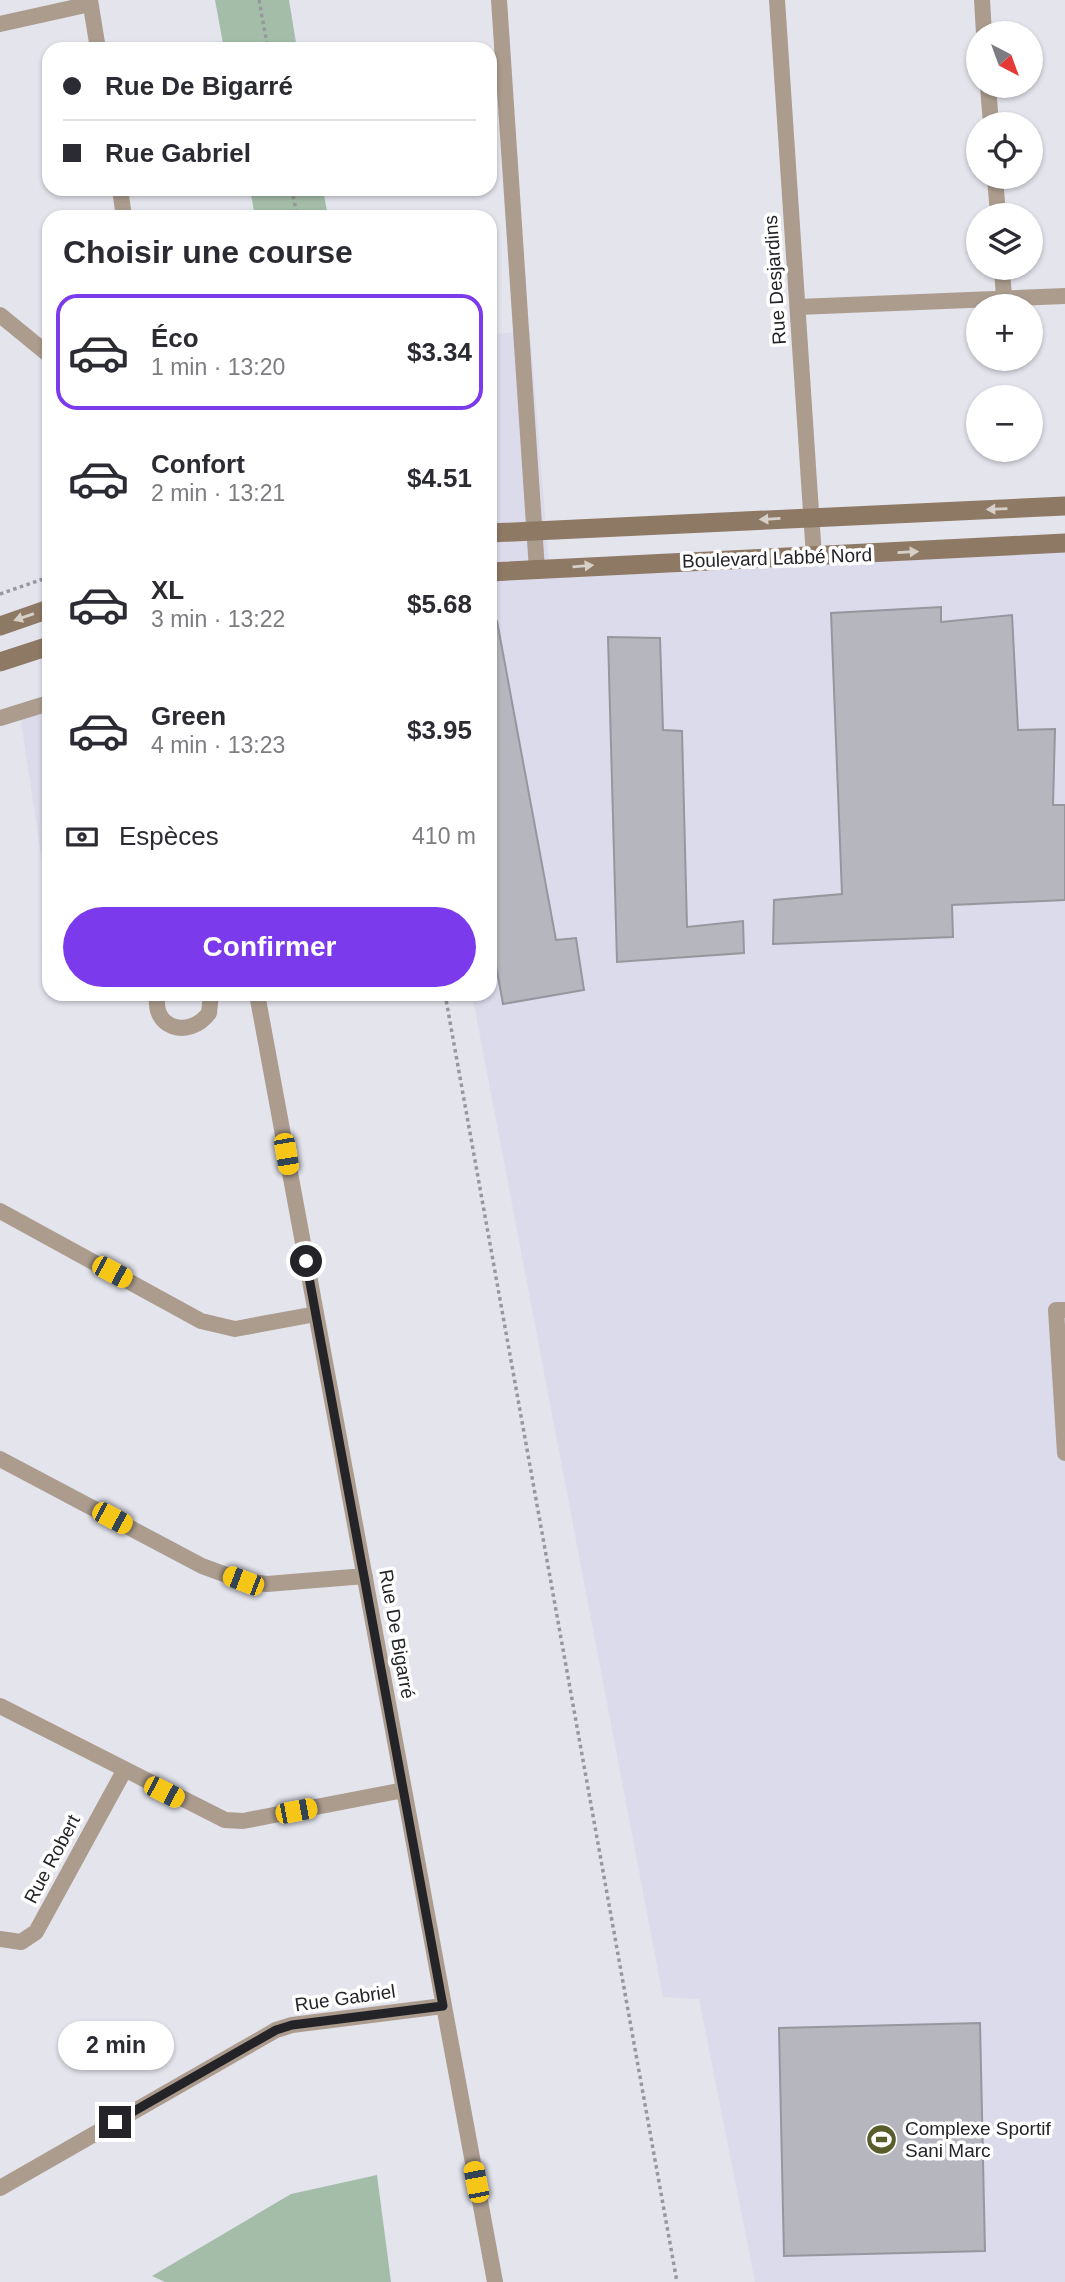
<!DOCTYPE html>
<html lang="fr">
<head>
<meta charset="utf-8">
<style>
	body { margin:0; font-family:Helvetica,sans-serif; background:#f2f2f3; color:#2b2b33; height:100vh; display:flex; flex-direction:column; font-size:26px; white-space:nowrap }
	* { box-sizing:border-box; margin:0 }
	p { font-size:23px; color:#7c7c81 }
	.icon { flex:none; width:38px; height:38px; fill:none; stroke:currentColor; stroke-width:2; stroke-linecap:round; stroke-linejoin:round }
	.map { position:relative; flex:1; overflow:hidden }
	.side { position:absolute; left:42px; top:210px; width:455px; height:791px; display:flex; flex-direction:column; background:#fff; border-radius:21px; box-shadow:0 2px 5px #0004 }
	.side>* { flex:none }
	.hud { position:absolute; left:42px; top:42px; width:455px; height:154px; border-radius:21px; box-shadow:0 2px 5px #0004; display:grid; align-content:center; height:154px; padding:0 21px; background:#fff }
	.needle { width:46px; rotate:139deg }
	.fabs { position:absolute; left:966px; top:21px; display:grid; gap:14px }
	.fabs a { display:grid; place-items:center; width:77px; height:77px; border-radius:50%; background:#fff; box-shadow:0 2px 5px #0004; font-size:35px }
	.end { position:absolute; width:32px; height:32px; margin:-16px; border:9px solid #242428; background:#fff; box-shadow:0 0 0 4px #fff }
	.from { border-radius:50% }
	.bubble { position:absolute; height:49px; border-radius:24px; background:#fff; box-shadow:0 2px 5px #0004; font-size:23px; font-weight:700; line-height:49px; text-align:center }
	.car { position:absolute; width:21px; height:42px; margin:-21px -10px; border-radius:9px; box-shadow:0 0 5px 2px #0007; background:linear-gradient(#f5c518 24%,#345 0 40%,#f5c518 0 76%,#345 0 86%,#f5c518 0) }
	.hud b { display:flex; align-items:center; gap:24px; height:66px; font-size:26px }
	.hud b+b { border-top:2px solid #e1e1e2 }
	.hud i { width:18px; height:18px; background:#2b2b33 }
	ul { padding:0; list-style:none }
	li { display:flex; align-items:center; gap:21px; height:116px; margin:0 14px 10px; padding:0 7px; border:4px solid transparent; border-radius:21px }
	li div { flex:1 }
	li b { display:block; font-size:26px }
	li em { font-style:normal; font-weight:700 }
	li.on { border-color:#7c3aed }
	li>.icon { width:63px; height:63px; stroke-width:1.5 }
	h2 { padding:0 21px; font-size:32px; line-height:84px }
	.pay { display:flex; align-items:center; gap:18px; height:77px; padding:0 21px; font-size:26px }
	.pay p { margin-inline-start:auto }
	.button { display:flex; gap:14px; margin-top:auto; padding:14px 21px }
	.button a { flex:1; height:80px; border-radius:42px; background:#7c3aed; color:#fff; font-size:28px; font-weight:700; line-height:80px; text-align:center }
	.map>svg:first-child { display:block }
</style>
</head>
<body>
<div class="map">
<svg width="1065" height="2282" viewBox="0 0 1065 2282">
	<rect width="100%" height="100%" fill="#e4e4ed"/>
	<path fill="#dbdbec" d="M530,330L550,577L1065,552V2282H755L699,1999L663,1997L472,994H490V335Z
		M49,710V908L20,715Z"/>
	<path fill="#a4bda9" d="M215,0H289L297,49H224Z
		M250,189H323L328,217H255Z
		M377,2175L391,2282H165L152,2276L291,2194Z"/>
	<path fill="#b6b6be" stroke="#96969f" stroke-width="2" d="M941,607V622L1012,615L1018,730L1055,729L1053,805H1065V900L952,905L953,937L773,944L774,900L842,894L831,613Z
		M497,621L556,940L576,938L584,990L503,1004L490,933V622Z
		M608,637L660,638L663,730L682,731L687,927L743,921L744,953L617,962Z
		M980,2023L985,2251L784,2256L779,2028Z"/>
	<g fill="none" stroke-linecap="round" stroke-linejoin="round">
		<path stroke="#97979e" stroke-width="3.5" stroke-dasharray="3.5 3.5" stroke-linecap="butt" d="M259,0L268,49
			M292,189L297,217
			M0,594L49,577
			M445,994L677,2282"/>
		<path stroke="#ab9c8e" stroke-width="16" d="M90,0L98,49
			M499,0L537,570
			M777,0L814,557
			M982,0L984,33
			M0,24L90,4
			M988,86L991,124
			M995,177L998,215
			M120,189L124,217
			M1002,268L1004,299
			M798,307L1065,296
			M0,315L49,355
			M0,718L49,703
			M158,994C150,1028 189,1040 209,1013L211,994
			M257,994L495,2282
			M0,1211L201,1321L235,1329L316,1314
			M1065,1310H1056L1065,1453
			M0,1459L202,1566L243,1581L267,1584L365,1576
			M0,1706L225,1820L243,1821L404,1790
			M0,1939L21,1942L36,1932L124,1771
			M0,2188L276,2030L292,2025L443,2006"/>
		<path stroke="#8e7965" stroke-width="19" d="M490,533L1065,506
			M490,572L1065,543
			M0,626L49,609
			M0,662L49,646"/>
	</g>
	<defs><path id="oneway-solid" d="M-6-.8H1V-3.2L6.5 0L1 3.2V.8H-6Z" transform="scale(1.75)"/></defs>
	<g fill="#d7d0c9">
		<use href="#oneway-solid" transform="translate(997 509) rotate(178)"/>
		<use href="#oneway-solid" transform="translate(770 519) rotate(177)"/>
		<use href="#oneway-solid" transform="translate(908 552) rotate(-3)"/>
		<use href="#oneway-solid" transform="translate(583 566) rotate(-5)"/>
		<use href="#oneway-solid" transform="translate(24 617) rotate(161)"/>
	</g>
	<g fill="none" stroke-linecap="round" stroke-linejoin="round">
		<path stroke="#242428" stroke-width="9" d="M115,2122L276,2030L292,2025L443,2006L306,1261"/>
	</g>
	<defs>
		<symbol id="stadium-disc" viewBox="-11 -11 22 22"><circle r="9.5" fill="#585d2b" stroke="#fff"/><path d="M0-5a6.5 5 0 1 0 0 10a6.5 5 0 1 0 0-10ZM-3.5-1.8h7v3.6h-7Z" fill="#fff"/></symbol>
	</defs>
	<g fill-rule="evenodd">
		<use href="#stadium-disc" x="864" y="2122" width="35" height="35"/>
	</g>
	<g text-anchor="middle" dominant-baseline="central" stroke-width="7" stroke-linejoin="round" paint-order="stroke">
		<g font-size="19" fill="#242428" stroke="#fff">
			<text transform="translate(775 280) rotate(-94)">Rue Desjardins</text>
			<text transform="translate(777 558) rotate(-2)">Boulevard Labbé Nord</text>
			<text transform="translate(397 1634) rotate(80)">Rue De Bigarré</text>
			<text transform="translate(52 1859) rotate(-62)">Rue Robert</text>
			<text transform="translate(345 1998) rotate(-8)">Rue Gabriel</text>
		</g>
		<g font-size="19" fill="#242428" stroke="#fff" text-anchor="start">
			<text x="905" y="2128">Complexe Sportif<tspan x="905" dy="22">Sani Marc</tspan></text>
		</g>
	</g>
</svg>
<div class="fabs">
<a><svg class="needle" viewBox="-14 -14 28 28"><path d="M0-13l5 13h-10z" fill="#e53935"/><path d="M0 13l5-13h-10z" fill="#7c7c81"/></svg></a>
<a><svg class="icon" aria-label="locate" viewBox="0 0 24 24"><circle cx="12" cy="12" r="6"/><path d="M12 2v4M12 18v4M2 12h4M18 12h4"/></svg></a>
<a><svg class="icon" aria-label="layers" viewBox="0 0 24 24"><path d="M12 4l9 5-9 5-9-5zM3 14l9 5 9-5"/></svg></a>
<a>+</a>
<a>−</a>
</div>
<i class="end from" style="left:306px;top:1261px"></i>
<i class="end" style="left:115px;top:2122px"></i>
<div class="bubble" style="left:58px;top:2021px;width:116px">2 min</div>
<i class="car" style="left:286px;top:1154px;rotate:170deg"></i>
<i class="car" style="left:112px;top:1272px;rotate:118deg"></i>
<i class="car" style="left:112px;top:1518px;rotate:118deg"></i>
<i class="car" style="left:243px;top:1581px;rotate:291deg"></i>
<i class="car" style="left:164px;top:1792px;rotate:117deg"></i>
<i class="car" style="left:296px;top:1811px;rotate:79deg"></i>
<i class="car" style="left:476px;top:2182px;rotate:349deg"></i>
<div class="hud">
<b><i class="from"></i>Rue De Bigarré</b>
<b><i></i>Rue Gabriel</b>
</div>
<section class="side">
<h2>Choisir une course</h2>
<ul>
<li class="on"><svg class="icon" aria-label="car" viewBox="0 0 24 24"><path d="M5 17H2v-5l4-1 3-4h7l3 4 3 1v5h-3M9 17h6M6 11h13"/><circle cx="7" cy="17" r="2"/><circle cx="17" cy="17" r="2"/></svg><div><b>Éco</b><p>1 min · 13:20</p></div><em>$3.34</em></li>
<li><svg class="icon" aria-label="car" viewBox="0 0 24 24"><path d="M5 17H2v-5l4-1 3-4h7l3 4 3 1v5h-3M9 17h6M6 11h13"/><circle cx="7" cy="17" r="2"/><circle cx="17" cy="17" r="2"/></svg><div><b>Confort</b><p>2 min · 13:21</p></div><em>$4.51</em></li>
<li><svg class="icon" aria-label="car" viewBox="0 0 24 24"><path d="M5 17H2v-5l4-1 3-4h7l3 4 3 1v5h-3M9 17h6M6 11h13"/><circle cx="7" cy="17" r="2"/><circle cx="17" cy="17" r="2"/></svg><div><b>XL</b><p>3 min · 13:22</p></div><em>$5.68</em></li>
<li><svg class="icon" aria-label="car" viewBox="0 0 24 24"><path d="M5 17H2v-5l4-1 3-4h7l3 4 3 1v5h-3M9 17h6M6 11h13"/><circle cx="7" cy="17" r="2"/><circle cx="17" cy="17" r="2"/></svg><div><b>Green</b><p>4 min · 13:23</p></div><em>$3.95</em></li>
</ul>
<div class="pay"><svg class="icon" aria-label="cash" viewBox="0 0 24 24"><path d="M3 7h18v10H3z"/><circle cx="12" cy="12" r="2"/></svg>Espèces<p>410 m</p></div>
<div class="button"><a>Confirmer</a></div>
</section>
</div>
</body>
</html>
